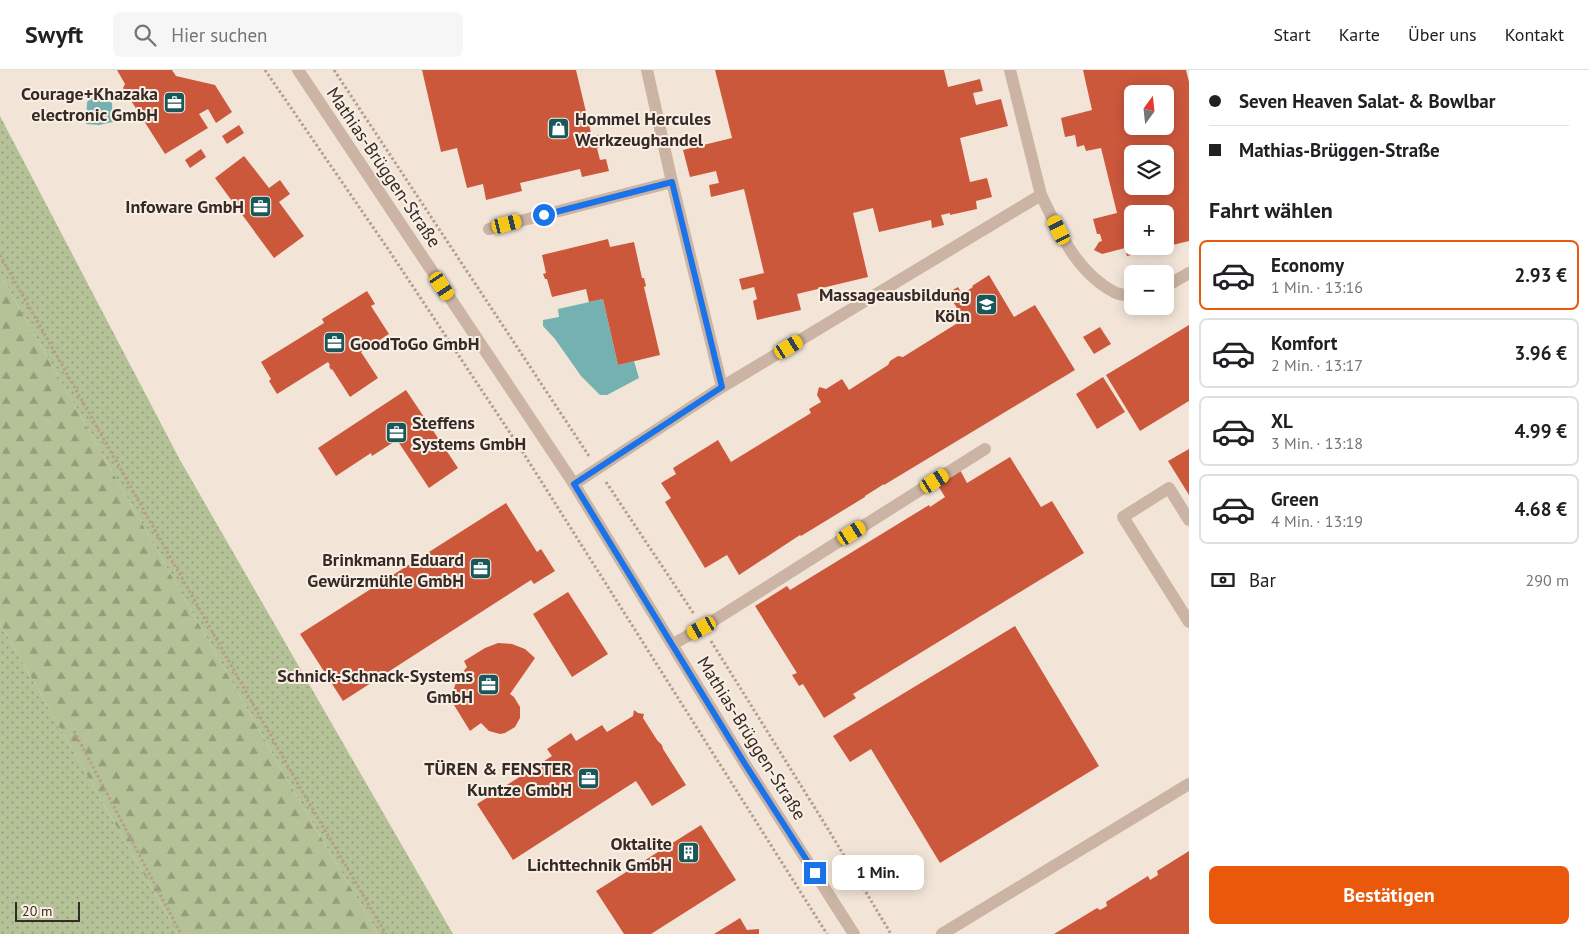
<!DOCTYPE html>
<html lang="de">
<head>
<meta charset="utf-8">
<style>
	body { margin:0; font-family:"PT Sans",sans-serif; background:#f6f6f6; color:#202124; height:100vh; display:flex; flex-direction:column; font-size:19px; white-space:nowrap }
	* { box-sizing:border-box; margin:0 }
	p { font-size:16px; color:#757577 }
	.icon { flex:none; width:28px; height:28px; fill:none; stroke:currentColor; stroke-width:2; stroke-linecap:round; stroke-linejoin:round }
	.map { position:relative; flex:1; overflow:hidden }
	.panel { display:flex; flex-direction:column; background:#fff; width:400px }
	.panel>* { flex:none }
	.banner { display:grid; align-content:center; height:110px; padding:0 20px; background:#fff }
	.needle { width:32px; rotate:15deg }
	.tools { position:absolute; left:1124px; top:15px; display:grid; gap:10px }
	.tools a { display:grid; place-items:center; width:50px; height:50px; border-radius:8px; background:#fff; box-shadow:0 2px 12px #0003; font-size:25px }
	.scale { position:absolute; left:15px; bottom:12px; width:65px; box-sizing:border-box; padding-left:5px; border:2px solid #362a26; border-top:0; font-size:14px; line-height:18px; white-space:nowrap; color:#362a26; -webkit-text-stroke:4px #faefe4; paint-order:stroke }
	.end { position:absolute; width:22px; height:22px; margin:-11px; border:6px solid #1a73e8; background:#fff; box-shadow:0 0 0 2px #fff }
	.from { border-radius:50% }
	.bubble { position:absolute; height:35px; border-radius:8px; background:#fff; box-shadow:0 2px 12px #0003; font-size:16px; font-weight:800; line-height:35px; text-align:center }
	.car { position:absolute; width:15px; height:30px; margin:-15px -8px; border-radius:6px; box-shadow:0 0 4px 1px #0007; background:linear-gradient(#f5c518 24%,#345 0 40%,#f5c518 0 76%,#345 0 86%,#f5c518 0) }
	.banner b { display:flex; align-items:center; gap:18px; height:48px; font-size:19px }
	.banner b+b { border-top:1px solid #e0e0e0 }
	.banner i { width:12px; height:12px; background:#202124 }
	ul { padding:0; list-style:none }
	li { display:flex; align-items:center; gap:15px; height:70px; margin:0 10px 8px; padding:0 10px; border:2px solid #e0e0e0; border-radius:8px }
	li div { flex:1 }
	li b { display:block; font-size:19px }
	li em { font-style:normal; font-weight:800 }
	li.on { border-color:#ea580c }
	li>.icon { width:45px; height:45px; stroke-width:1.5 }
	h2 { padding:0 20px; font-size:22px; line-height:60px }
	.pay { display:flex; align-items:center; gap:12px; height:55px; padding:0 20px; font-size:19px }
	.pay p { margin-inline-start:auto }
	.cta { display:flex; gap:10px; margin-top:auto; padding:10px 20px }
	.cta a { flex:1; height:58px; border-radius:8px; background:#ea580c; color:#fff; font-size:20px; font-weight:800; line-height:58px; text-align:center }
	header { display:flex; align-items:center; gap:30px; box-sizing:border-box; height:70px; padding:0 25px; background:#fff; border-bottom:1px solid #e0e0e0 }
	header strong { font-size:24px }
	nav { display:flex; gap:28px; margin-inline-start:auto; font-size:18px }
	.search { width:350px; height:45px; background:#f6f6f6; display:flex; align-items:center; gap:12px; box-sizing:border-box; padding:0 18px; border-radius:8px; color:#757577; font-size:19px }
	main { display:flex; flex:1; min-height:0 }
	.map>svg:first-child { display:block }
</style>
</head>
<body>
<header>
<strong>Swyft</strong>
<div class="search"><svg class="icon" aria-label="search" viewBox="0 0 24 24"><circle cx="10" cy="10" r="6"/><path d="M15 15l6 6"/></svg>Hier suchen</div>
<nav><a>Start</a><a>Karte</a><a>Über uns</a><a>Kontakt</a></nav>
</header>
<main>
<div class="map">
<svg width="1189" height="864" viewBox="0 0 1189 864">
	<defs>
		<pattern id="grass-dots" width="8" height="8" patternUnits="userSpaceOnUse" patternTransform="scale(1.25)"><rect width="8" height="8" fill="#b5c297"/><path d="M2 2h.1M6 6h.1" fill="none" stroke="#949e7b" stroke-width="1.8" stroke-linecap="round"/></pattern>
		<pattern id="forest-firs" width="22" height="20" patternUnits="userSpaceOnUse" patternTransform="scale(1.25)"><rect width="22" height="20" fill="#b5c297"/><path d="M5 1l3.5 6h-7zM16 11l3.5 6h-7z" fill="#949e7b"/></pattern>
	</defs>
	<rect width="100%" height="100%" fill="#f2e5d8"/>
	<path fill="url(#grass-dots)" d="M0,46L180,390L453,864H378L296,725L0,204Z
		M0,553L178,864H0Z"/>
	<path fill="url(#forest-firs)" d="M0,204L296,725L378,864H178L0,553Z"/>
	<path fill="#75b1b1" d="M98,23L112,33L113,52L99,55L86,54L87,32Z
		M603,229L618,295L634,291L639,308L607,325H600L581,306L555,269L543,256V250L559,247L558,239Z"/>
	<path fill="#cc583c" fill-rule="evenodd" d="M117,0H172L176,6L215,15L232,42L216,53L208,39L199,44L208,58L165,84L123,18L125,14Z
		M422,0H576L592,67L600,65L603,77L597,78L600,90L606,89L609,101L582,107L580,99L520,113L522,121L486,130L483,114L467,118L457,78L441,82Z
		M715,0H944L948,17L980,9L983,21L973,23L976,35L1001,29L1008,56L960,68L970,112L987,108L992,127L976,131L977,139L950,145V143L941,145L944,155L932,158L931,150L879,162L873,138L853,143L868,207L797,224L801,240L757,250L753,231L757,229L754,217L742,220L739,209L764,203L744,119L711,127L709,115L719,113L716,101L690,107L683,80L732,68Z
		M1083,0H1186L1189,12V171L1127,186L1125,178L1102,184L1094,180L1099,172L1102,171L1100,164H1097L1093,149L1117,143L1101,78L1086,81L1084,75L1077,77L1075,65L1065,67L1061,48L1092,40ZM1132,24H1165V56H1132ZM1132,84H1165V116H1132ZM1132,144H1165V176H1132Z
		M239,55L244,63L227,74L222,66Z
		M201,79L206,87L190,98L185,90Z
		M244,86L269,118L280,110L290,124L279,132L304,166L274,188L215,108Z
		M608,169L610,177L634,172L642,208H644L646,216L644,217L660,285L618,295L603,229L589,232L586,219L552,227L547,209H545L543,204L546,203L542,185Z
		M989,205L1014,247L1035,235L1075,300L884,415V414L865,426V427L801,466L800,465L739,505L727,485L705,498L665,432L671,428L661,413L676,404L673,398L718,370L731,392L811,343L809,339L821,332L817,325L819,317L826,319L842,309L849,320L888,295L890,291L898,286L903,287L964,249L950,227L951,221L958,217L962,224L973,217L972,216Z
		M367,221L375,234L371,236L389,264L361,282L378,308L350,327L332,299L331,300L329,296L330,295L328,292L277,324L269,311L271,309L261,292L324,253L322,249Z
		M1189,255V331L1140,361L1106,305Z
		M1100,257L1111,274L1094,284L1083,267Z
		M1103,307L1125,342L1097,359L1076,324Z
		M406,320L458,398L429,418L397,370L372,386L371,383L336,406L318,378Z
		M1189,379V425L1168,391Z
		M1010,387L1041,437L1052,431L1084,483L853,624L856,628L824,648L803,614L799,616L792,605L797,603L755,536L787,516L790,520L929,435L930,437L945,427L937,414L960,400L967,413Z
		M506,433L537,482L541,479L555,501L534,514L531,510L343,631L300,564Z
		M568,522L608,584L572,607L533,544Z
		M1015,556L1099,696L940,793L871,679L850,692L833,666Z
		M498,573L512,574L525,579L535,588L510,624L514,627L520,637V648L515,657L505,663L500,664L489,661L481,653L470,661L454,635L453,622L457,609L467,597L464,591L485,578Z
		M634,640L638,643L644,644L643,648L657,670L662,675L663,679L686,715L652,736L636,711L513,790L477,734L552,686L547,679L571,663L576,671L602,655L607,662L633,646Z
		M701,755L736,810L651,864H624L596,821Z
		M1189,781V864H1054L1097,838L1100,840L1107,836L1106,832L1148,806L1150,810L1158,805L1157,801Z
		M740,848L747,860L759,859V864H714Z"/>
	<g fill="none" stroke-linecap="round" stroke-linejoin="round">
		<path stroke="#b79d8e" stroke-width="3" stroke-dasharray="2.5 2.5" stroke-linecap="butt" d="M265,0L388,179L524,384L827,864
			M334,0L589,386
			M0,185L302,721L386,864
			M606,412L694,544
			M711,571L828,759L891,864
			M74,661L181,864"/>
		<path stroke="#cbb4a3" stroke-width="12" d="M298,0L574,414L745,694L854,864
			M647,0L672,112L722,317
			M1041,125C1059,161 1076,202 1114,222C1119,225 1127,225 1132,226
			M489,159L672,112
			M1165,217L1189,203
			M574,414L722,317L1041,125L1010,0
			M1189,450L1169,418L1123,447L1189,552
			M673,574L702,558L985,379
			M942,864L1189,714"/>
	</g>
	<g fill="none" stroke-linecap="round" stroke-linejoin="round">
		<path stroke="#1a73e8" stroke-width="6" d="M544,145L672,112L722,317L574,414L745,694L815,803"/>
	</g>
	<defs>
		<symbol id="office-square" viewBox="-11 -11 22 22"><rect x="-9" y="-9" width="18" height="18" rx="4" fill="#195859" stroke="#faefe4"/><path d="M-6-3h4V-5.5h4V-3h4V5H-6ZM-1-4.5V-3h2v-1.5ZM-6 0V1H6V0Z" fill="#fff"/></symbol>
		<symbol id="shop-square" viewBox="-11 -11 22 22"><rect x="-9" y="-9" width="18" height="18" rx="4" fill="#195859" stroke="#faefe4"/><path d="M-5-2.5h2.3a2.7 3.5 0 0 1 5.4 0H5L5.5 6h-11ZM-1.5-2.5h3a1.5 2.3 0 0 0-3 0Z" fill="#fff"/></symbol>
		<symbol id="university-square" viewBox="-11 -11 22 22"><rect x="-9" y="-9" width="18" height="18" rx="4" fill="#195859" stroke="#faefe4"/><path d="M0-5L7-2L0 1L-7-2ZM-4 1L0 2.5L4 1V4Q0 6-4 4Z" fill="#fff"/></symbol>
		<symbol id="building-square" viewBox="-11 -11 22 22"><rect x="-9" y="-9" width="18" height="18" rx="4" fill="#195859" stroke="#faefe4"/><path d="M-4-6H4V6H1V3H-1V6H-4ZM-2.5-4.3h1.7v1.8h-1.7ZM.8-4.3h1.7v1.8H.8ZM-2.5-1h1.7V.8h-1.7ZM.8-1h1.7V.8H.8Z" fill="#fff"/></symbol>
	</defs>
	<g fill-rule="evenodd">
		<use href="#office-square" x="162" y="20" width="25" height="25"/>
		<use href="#shop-square" x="546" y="46" width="25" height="25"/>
		<use href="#office-square" x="248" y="124" width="25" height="25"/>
		<use href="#university-square" x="974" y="222" width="25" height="25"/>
		<use href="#office-square" x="322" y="260" width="25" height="25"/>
		<use href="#office-square" x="384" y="350" width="25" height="25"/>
		<use href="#office-square" x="468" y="486" width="25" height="25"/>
		<use href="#office-square" x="476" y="602" width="25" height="25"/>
		<use href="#office-square" x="576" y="696" width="25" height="25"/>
		<use href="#building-square" x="676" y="770" width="25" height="25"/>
	</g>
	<g text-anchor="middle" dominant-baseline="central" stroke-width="4" stroke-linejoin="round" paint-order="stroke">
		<g font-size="18" font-weight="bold" fill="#362a26" stroke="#faefe4" text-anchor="end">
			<text x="158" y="23">Courage+Khazaka<tspan x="158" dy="21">electronic GmbH</tspan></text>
			<text x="575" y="48" text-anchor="start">Hommel Hercules<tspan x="575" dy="21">Werkzeughandel</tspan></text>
			<text x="244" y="136">Infoware GmbH</text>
			<text x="970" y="224">Massageausbildung<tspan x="970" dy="21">Köln</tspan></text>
			<text x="350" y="273" text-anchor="start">GoodToGo GmbH</text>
			<text x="412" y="352" text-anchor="start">Steffens<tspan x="412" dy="21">Systems GmbH</tspan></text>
			<text x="464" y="489">Brinkmann Eduard<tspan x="464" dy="21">Gewürzmühle GmbH</tspan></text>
			<text x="473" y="605">Schnick-Schnack-Systems<tspan x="473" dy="21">GmbH</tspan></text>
			<text x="572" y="698">TÜREN &amp; FENSTER<tspan x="572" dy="21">Kuntze GmbH</tspan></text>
			<text x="672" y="773">Oktalite<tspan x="672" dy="21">Lichttechnik GmbH</tspan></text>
		</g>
		<g font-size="18" fill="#362a26" stroke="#faefe4">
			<text transform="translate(384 97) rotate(56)">Mathias-Brüggen-Straße</text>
			<text transform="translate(752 668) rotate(58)">Mathias-Brüggen-Straße</text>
		</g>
	</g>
</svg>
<div class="tools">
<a><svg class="needle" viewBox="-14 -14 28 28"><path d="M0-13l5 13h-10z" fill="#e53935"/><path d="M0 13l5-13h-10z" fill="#757577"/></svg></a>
<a><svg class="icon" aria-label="layers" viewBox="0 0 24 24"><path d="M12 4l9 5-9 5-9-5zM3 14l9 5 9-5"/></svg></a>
<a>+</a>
<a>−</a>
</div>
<div class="scale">20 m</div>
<i class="end from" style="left:544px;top:145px"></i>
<i class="end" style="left:815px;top:803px"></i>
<div class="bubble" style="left:832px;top:785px;width:92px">1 Min.</div>
<i class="car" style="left:507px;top:154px;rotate:76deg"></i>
<i class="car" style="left:1059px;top:160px;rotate:333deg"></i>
<i class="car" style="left:442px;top:216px;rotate:146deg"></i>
<i class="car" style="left:789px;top:277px;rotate:59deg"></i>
<i class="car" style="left:935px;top:411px;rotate:58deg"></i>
<i class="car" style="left:852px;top:463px;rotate:58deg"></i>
<i class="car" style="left:702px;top:558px;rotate:241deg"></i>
</div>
<section class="panel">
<div class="banner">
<b><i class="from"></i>Seven Heaven Salat- &amp; Bowlbar</b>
<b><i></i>Mathias-Brüggen-Straße</b>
</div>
<h2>Fahrt wählen</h2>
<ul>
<li class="on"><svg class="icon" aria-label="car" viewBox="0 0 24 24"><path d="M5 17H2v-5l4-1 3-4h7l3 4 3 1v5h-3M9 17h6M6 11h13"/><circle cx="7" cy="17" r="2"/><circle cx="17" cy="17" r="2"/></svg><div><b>Economy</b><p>1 Min. · 13:16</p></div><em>2.93 €</em></li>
<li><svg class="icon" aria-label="car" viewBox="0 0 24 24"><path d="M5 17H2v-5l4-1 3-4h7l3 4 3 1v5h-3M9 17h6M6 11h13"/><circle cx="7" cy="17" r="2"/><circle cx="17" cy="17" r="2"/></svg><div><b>Komfort</b><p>2 Min. · 13:17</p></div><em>3.96 €</em></li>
<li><svg class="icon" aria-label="car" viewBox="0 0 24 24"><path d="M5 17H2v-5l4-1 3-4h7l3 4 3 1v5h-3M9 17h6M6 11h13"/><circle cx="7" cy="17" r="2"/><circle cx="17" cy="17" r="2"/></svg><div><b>XL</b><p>3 Min. · 13:18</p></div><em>4.99 €</em></li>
<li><svg class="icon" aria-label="car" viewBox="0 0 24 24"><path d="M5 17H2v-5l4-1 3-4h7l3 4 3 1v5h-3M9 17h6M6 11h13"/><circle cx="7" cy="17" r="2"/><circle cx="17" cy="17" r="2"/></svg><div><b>Green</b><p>4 Min. · 13:19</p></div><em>4.68 €</em></li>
</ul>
<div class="pay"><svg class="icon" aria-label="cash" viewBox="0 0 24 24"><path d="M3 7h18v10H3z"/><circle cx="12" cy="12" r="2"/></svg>Bar<p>290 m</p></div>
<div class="cta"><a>Bestätigen</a></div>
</section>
</main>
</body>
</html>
